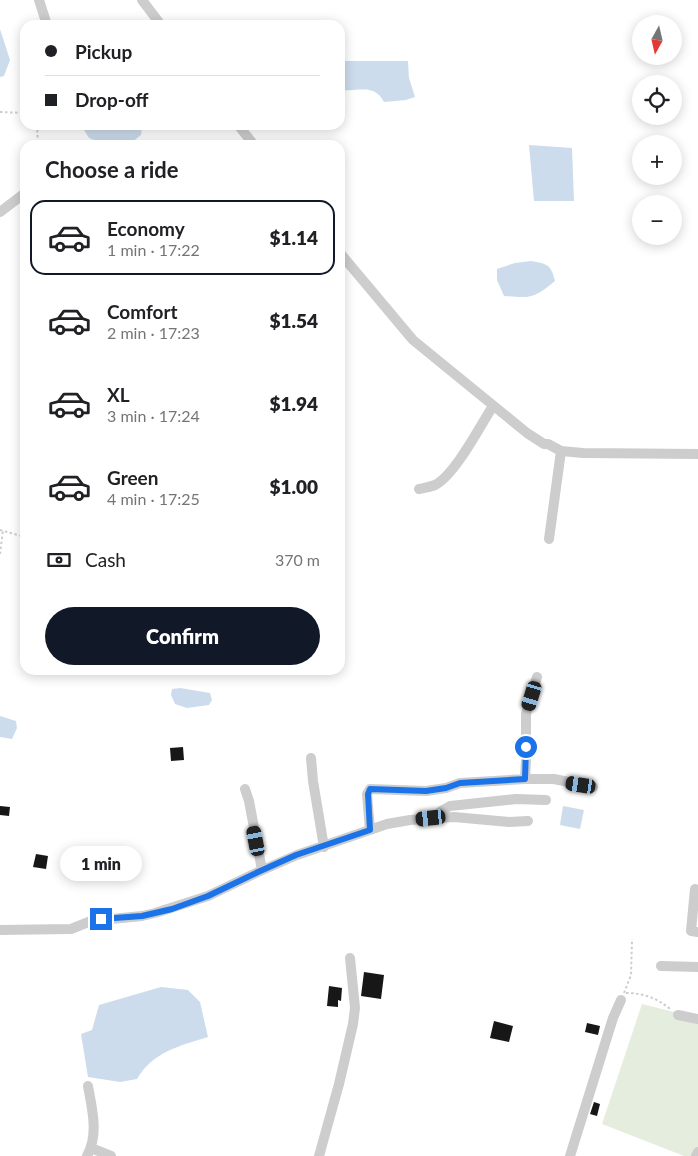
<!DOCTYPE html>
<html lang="en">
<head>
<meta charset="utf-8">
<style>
	body { margin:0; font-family:Lato,sans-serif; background:#f2f2f2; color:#202124; height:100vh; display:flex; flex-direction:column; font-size:19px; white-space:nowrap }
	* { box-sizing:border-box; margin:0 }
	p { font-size:16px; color:#757577 }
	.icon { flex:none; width:28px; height:28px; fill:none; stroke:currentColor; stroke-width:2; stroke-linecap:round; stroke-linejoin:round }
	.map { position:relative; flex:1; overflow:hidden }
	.panel { position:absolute; left:20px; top:140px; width:325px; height:535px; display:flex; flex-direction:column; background:#fff; border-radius:15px; box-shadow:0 2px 12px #0003 }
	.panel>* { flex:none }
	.top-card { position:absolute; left:20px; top:20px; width:325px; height:110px; border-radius:15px; box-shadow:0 2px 12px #0003; display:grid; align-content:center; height:110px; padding:0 25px; background:#fff }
	.needle { width:32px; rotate:188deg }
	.buttons { position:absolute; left:632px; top:15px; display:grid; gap:10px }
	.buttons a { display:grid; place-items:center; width:50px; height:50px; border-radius:50%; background:#fff; box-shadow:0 2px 12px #0003; font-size:25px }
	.end { position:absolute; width:22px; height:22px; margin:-11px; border:6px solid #1a73e8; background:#fff; box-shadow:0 0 0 2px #fff }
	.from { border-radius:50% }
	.bubble { position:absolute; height:35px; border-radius:18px; background:#fff; box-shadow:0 2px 12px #0003; font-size:16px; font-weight:800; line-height:35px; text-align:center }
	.car { position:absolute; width:15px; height:30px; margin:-15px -8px; border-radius:6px; box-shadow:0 0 4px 1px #0007; background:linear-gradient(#222 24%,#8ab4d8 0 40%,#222 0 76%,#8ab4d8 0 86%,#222 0) }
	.top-card b { display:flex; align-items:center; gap:18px; height:48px; font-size:19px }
	.top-card b+b { border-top:1px solid #e0e0e0 }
	.top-card i { width:12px; height:12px; background:#202124 }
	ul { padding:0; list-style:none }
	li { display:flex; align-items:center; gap:15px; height:75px; margin:0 10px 8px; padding:0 15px; border:2px solid transparent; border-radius:15px }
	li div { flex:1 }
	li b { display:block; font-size:19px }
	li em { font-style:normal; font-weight:800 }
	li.on { border-color:#111827 }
	li>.icon { width:45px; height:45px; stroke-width:1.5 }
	h2 { padding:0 25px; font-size:22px; line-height:60px }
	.pay { display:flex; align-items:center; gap:12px; height:55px; padding:0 25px; font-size:19px }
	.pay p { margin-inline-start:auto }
	.primary-button { display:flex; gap:10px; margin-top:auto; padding:10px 25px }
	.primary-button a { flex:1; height:58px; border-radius:30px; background:#111827; color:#fff; font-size:20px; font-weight:800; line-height:58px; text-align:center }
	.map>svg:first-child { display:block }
</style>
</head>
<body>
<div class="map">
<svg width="698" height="1156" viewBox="0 0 698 1156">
	<rect width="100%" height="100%" fill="#fff"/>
	<path fill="#e5eddf" d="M642,1004L698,1018V1156H684L602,1124Z"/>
	<path fill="#ccdcec" d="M0,29L10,60L4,76L0,77Z
		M340,61H408L409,78L415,97L406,100L384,102C374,83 359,92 340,90Z
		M81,125H142L141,135L131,143L108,145L89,138Z
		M529,145L572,148L574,201H534Z
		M531,261C547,264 551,264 555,281C533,299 531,298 504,296L497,280V269L515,263Z
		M180,688L210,693L212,700L209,705L187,708L175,704L171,695L172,689Z
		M0,716L16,721L17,728L12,739L0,737Z
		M563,806L584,810L580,829L560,825Z
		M161,987L188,990L200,1002L208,1037C179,1046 153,1052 137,1079L120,1082L88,1077L81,1034L92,1030L99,1005Z"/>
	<path fill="#171717" d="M183,747L184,760L171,761L170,748Z
		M0,806L10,807L9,816L0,815Z
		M36,854L48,856L46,869L33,867Z
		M364,972L384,975L381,999L361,996Z
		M329,986L342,988L341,1001L338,1000V1007L327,1006Z
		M494,1021L513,1026L509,1042L490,1038Z
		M587,1023L600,1026L598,1035L585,1032Z
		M594,1102L600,1104L597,1116L590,1114Z"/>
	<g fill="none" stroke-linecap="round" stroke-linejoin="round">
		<path stroke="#cdcdcd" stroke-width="2" stroke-dasharray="2.5 2.5" stroke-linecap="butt" d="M0,112L25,113
			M37,125L38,145
			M0,530L25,537
			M0,554L3,530
			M624,993L631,975L632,939
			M626,993C643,993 657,998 670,1009"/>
		<path stroke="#cdcdcd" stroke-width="10" d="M39,0L47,25
			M142,0L161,25
			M238,125L254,145
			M0,212L25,193
			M340,253L413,340L527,433L544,444H548L561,451L583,453L698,454
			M419,489C424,488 430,487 435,485C455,475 480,426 493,406
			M549,539L561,451
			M311,758L313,781L324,847
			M525,779L526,760V714L537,677
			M245,789L249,801L262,870
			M441,818V811L450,806L516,799L546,800
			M370,830L367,794L370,789L426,791L446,788L460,783L525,779H554L593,787
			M695,889L691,931L698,932
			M0,930L71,929L91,921L142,916L155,913L208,896L258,872L297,855L387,824L410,820L454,817L509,822L528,821
			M661,966L698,967
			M678,1015L698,1019
			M91,1148L111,1156
			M87,1156C99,1134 92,1109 88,1086
			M319,1156L339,1084L353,1024L355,1008L350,958
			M570,1156L613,1018L621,1000
			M696,1156L698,1152"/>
	</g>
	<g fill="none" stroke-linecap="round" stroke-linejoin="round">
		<path stroke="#1a73e8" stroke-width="6" d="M101,919L142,916L172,909L208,896L258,872L296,855L370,830L368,794L370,789L426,791L446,788L460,783L525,779L526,747"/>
	</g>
</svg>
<div class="buttons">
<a><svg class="needle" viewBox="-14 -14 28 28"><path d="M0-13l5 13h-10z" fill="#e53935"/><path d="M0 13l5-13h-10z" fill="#757577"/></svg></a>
<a><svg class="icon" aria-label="locate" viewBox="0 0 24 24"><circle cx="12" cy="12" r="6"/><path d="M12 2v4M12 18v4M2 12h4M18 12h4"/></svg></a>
<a>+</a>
<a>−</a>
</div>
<i class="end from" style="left:526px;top:747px"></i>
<i class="end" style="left:101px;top:919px"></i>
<div class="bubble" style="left:60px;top:846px;width:82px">1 min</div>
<i class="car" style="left:532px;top:696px;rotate:197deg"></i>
<i class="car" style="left:581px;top:785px;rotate:279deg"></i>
<i class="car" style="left:431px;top:818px;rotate:264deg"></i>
<i class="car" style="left:256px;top:841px;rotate:349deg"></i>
<div class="top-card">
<b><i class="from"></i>Pickup</b>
<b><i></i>Drop-off</b>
</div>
<section class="panel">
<h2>Choose a ride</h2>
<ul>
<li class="on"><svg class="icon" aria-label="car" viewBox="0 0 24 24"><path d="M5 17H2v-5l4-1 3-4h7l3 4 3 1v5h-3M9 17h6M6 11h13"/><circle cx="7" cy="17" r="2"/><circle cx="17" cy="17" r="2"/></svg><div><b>Economy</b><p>1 min · 17:22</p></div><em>$1.14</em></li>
<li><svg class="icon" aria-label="car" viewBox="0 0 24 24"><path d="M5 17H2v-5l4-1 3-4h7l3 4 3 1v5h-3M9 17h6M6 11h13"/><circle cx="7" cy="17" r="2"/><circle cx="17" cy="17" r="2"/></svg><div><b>Comfort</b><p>2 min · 17:23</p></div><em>$1.54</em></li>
<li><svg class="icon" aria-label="car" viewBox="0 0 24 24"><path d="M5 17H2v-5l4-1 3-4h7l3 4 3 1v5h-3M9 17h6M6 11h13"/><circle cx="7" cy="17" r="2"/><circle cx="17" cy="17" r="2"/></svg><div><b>XL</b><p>3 min · 17:24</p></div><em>$1.94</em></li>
<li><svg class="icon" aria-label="car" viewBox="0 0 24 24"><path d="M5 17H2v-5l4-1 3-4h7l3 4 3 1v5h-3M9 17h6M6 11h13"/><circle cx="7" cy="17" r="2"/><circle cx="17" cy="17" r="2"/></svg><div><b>Green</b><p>4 min · 17:25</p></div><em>$1.00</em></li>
</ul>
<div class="pay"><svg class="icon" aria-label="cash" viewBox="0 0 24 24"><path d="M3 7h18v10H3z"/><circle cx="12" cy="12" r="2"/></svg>Cash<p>370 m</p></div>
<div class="primary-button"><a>Confirm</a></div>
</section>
</div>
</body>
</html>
